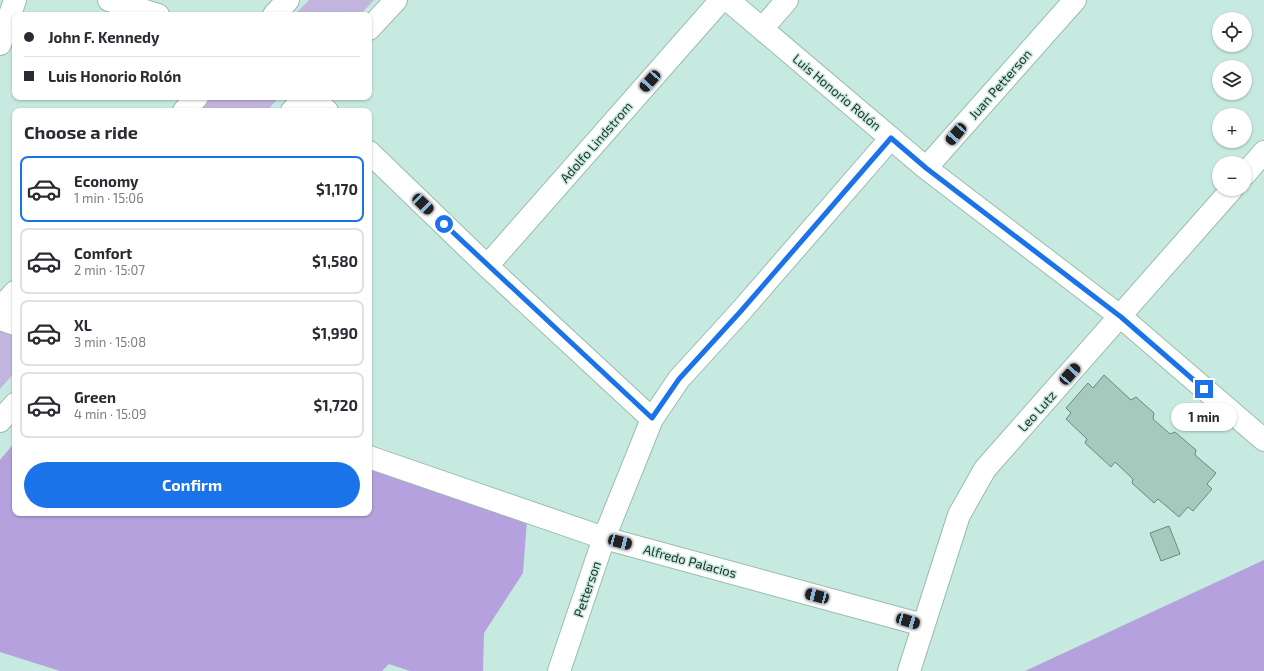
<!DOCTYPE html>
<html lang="en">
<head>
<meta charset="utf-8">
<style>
	body { margin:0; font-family:"Exo 2",sans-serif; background:#f7f7f7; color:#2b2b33; height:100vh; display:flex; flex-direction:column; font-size:15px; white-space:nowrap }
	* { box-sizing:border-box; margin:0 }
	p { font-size:13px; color:#7c7c81 }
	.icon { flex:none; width:22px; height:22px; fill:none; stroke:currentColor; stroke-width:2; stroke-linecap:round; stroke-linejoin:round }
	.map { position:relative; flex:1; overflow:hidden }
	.drawer { position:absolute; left:12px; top:108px; width:360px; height:408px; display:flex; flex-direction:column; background:#fff; border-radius:8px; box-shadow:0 1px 3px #0004 }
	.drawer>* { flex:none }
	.banner { position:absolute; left:12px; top:12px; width:360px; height:88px; border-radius:8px; box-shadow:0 1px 3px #0004; display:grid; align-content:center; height:88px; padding:0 12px; background:#fff }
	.buttons { position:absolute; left:1212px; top:12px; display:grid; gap:8px }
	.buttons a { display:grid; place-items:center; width:40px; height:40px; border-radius:50%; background:#fff; box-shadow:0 1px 3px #0004; font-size:20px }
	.end { position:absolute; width:18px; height:18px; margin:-9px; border:5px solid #1a73e8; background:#fff; box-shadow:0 0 0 2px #fff }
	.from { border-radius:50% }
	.bubble { position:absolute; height:28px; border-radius:14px; background:#fff; box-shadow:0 1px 3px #0004; font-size:13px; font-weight:700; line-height:28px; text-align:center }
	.car { position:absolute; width:12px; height:24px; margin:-12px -6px; border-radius:5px; box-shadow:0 0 3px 1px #0007; background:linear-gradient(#222 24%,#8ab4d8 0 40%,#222 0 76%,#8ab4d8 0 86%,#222 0) }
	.banner b { display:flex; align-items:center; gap:14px; height:38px; font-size:15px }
	.banner b+b { border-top:1px solid #e1e1e2 }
	.banner i { width:10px; height:10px; background:#2b2b33 }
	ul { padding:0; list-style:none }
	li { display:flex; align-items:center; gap:12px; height:66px; margin:0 8px 6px; padding:0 4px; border:2px solid #e1e1e2; border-radius:8px }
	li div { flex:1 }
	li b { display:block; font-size:15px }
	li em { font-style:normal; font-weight:700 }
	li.active { border-color:#1a73e8 }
	li>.icon { width:36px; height:36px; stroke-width:1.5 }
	h2 { padding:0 12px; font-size:18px; line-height:48px }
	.button { display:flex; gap:8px; margin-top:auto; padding:8px 12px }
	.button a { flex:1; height:46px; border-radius:24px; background:#1a73e8; color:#fff; font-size:16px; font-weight:700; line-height:46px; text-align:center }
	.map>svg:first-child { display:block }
</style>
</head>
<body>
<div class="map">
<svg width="1264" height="671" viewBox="0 0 1264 671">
	<rect width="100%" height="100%" fill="#c6eadf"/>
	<path fill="#c2b6df" d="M309,0H374L360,15H294Z
		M212,97H276L277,100L266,111H199Z
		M0,329L15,331V372L0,389Z"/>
	<path fill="#b4a1dd" d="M15,442V513H369V467L527,520L523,573L484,633L483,671H410L389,664L382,671H60L0,652V460Z
		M1264,560V671H1025Z"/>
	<path fill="#a6c9be" stroke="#698a80" d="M1104,375L1131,400L1136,397L1154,413L1153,419L1170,434L1175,432L1196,450L1195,455L1216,473L1207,484L1212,489L1193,511L1188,507L1179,517L1158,499L1154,503L1132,483L1133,479L1115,462L1111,467L1085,443L1087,439L1066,419L1071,413L1066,408L1088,383L1093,388Z
		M1169,526L1180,554L1161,561L1150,533Z"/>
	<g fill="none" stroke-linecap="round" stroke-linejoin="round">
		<defs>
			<path id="minor" d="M109,0L158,15
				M728,0L926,168L1121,317L1264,440
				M762,29L787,0
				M0,44L15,0
				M312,97L327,111
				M369,152L487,266L652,419
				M926,168L1075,0
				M1245,174L1264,152
				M487,266L721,0
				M0,319L15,324
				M369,457L604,538L923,625
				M559,671L604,538L652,419L679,379L741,311L891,138
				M909,671L959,515L985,469L1232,189"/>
			<path id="tertiary" d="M274,15L288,0
				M369,29L396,0
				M184,111L197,97
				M292,111L306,97
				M0,308L15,292
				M0,421L15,404"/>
		</defs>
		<use href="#minor" stroke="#9abcb1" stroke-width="24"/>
		<use href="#tertiary" stroke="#9abcb1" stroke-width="24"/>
		<use href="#minor" stroke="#fff" stroke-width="22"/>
		<use href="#tertiary" stroke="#fff" stroke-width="22"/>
	</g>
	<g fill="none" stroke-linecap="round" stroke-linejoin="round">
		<path stroke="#1a73e8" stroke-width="5" d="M444,224L652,418L679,379L741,311L891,138L926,168L1121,317L1204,389"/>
	</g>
	<g text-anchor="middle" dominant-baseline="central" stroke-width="3" stroke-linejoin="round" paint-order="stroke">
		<g font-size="13" fill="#24312d" stroke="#c6eadf">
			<text transform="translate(1000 84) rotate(-49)">Juan Petterson</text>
			<text transform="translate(837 92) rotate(40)">Luis Honorio Rolón</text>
			<text transform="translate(596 142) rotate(-49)">Adolfo Lindstrom</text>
			<text transform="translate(1037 411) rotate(-48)">Leo Lutz</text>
			<text transform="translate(690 561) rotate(15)">Alfredo Palacios</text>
			<text transform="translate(587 589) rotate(-71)">Petterson</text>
		</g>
	</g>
</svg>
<div class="buttons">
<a><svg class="icon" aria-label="locate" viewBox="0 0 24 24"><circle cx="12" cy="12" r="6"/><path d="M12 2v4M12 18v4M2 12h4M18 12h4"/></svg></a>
<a><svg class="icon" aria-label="layers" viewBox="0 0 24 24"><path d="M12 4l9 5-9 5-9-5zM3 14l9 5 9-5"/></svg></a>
<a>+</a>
<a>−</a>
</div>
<i class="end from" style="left:444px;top:224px"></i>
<i class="end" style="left:1204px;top:389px"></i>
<div class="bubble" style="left:1171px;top:403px;width:66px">1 min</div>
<i class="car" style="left:650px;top:81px;rotate:222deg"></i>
<i class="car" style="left:956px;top:134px;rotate:221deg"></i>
<i class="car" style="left:423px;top:204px;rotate:134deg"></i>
<i class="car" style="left:1070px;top:374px;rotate:42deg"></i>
<i class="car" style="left:620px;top:542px;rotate:105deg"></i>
<i class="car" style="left:817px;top:596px;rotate:285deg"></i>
<i class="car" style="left:908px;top:621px;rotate:106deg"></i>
<div class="banner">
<b><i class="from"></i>John F. Kennedy</b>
<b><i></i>Luis Honorio Rolón</b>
</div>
<section class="drawer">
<h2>Choose a ride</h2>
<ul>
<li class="active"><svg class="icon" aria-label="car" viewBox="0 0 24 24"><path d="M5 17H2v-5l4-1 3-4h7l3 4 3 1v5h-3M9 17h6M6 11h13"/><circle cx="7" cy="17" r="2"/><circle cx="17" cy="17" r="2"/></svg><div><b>Economy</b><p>1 min · 15:06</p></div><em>$1,170</em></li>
<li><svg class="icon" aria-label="car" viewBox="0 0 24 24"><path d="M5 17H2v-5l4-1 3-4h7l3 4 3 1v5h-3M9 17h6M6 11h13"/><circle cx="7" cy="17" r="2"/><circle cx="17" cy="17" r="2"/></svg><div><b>Comfort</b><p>2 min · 15:07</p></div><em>$1,580</em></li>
<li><svg class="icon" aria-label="car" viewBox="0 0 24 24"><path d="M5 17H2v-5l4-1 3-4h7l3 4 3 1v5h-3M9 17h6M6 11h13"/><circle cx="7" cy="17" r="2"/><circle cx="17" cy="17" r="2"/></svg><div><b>XL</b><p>3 min · 15:08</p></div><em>$1,990</em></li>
<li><svg class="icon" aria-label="car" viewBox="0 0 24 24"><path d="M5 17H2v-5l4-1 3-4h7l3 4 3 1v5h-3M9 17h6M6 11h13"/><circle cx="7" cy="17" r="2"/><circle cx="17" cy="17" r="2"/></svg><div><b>Green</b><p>4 min · 15:09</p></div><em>$1,720</em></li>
</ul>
<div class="button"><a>Confirm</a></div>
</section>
</div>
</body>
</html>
